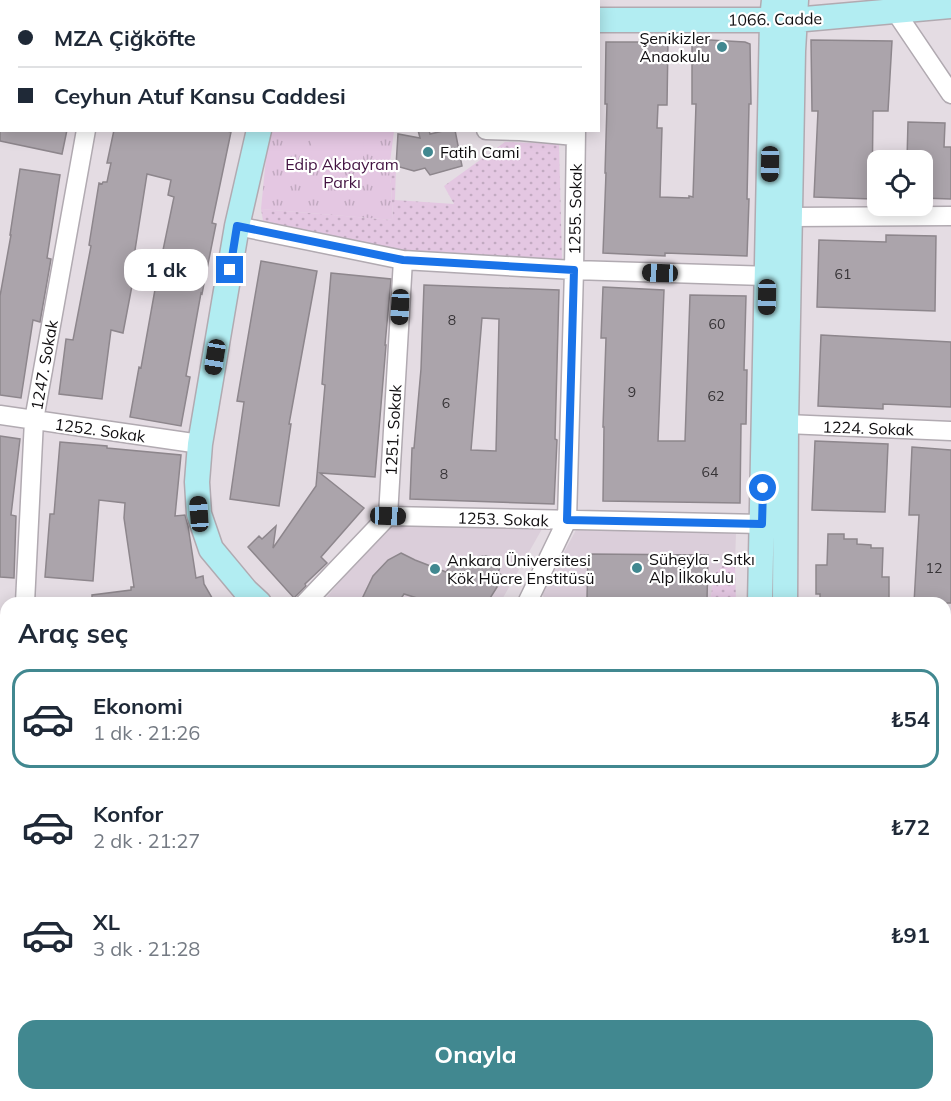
<!DOCTYPE html>
<html lang="tr">
<head>
<meta charset="utf-8">
<style>
	body { margin:0; font-family:Mulish,sans-serif; background:#f6f6f7; color:#1f2937; height:100vh; display:flex; flex-direction:column; font-size:22px; white-space:nowrap }
	* { box-sizing:border-box; margin:0 }
	p { font-size:20px; color:#747a83 }
	.icon { flex:none; width:33px; height:33px; fill:none; stroke:currentColor; stroke-width:2; stroke-linecap:round; stroke-linejoin:round }
	.map { position:relative; flex:1; overflow:hidden }
	.details { position:absolute; left:0px; top:597px; width:951px; height:504px; display:flex; flex-direction:column; background:#fff; border-radius:18px 18px 0 0; box-shadow:0 3px 15px #0003 }
	.details>* { flex:none }
	.top-card { position:absolute; left:0px; top:0px; width:600px; height:132px; box-shadow:0 3px 15px #0003; display:grid; align-content:center; height:132px; padding:0 18px; background:#fff }
	.fabs { position:absolute; left:867px; top:150px; display:grid; gap:12px }
	.fabs a { display:grid; place-items:center; width:66px; height:66px; border-radius:12px; background:#fff; box-shadow:0 3px 15px #0003; font-size:30px }
	.end { position:absolute; width:27px; height:27px; margin:-14px; border:8px solid #1a73e8; background:#fff; box-shadow:0 0 0 3px #fff }
	.from { border-radius:50% }
	.bubble { position:absolute; height:42px; border-radius:18px; background:#fff; box-shadow:0 3px 15px #0003; font-size:20px; font-weight:700; line-height:42px; text-align:center }
	.car { position:absolute; width:18px; height:36px; margin:-18px -9px; border-radius:8px; box-shadow:0 0 4px 2px #0007; background:linear-gradient(#222 24%,#8ab4d8 0 40%,#222 0 76%,#8ab4d8 0 86%,#222 0) }
	.top-card b { display:flex; align-items:center; gap:21px; height:57px; font-size:22px }
	.top-card b+b { border-top:2px solid #e0e1e3 }
	.top-card i { width:15px; height:15px; background:#1f2937 }
	ul { padding:0; list-style:none }
	li { display:flex; align-items:center; gap:18px; height:99px; margin:0 12px 9px; padding:0 6px; border:3px solid transparent; border-radius:18px }
	li div { flex:1 }
	li b { display:block; font-size:22px }
	li em { font-style:normal; font-weight:700 }
	li.on { border-color:#418890 }
	li>.icon { width:54px; height:54px; stroke-width:1.5 }
	h2 { padding:0 18px; font-size:27px; line-height:72px }
	.action { display:flex; gap:12px; margin-top:auto; padding:12px 18px }
	.action a { flex:1; height:69px; border-radius:18px; background:#418890; color:#fff; font-size:24px; font-weight:700; line-height:69px; text-align:center }
	.map>svg:first-child { display:block }
</style>
</head>
<body>
<div class="map">
<svg width="951" height="1101" viewBox="0 0 951 1101">
	<defs>
		<pattern id="grass-dots" width="8" height="8" patternUnits="userSpaceOnUse" patternTransform="scale(1.5)"><rect width="8" height="8" fill="#e4c7e2"/><path d="M2 2h.1M6 6h.1" fill="none" stroke="#c2aac1" stroke-width="1.8" stroke-linecap="round"/></pattern>
		<pattern id="park-tufts" width="24" height="20" patternUnits="userSpaceOnUse" patternTransform="scale(1.5)"><rect width="24" height="20" fill="#e4c7e2"/><path d="M3 7l-1-3M5 7V3M7 7l1-3M15 17l-1-3M17 17v-4M19 17l1-3" fill="none" stroke="#c2aac1"/></pattern>
	</defs>
	<rect width="100%" height="100%" fill="#e4dce3"/>
	<path fill="#dbceda" d="M390,526L542,529L500,603H322L378,535Z
		M576,530L736,533L735,563H725L714,574L710,603H546L542,593Z"/>
	<path fill="url(#grass-dots)" d="M505,142L559,144L562,260L407,255L264,226L261,209L393,220L391,184L389,170L396,166L395,200L454,204L444,186Z
		M725,563H735L736,603H710L714,574Z"/>
	<path fill="url(#park-tufts)" d="M270,131H394L389,170L391,184L393,220L261,209L268,137Z"/>
	<path fill="#e4c7e2" d="M311,131H364L363,159L312,157Z"/>
	<path fill="#aba4ab" stroke="#8d868c" stroke-width="1.5" fill-rule="evenodd" d="M692,39L745,42L750,44L751,104H749L747,199H749L747,256L665,253V256L603,253L606,173H605L607,104H605L606,42H668L667,105H658L657,128H662L660,197L689,198V196L693,197L696,104H692Z
		M811,40L892,41L888,111H873L872,199L814,197L818,111H812Z
		M908,122L945,123L944,147H951V199L922,198V160H907Z
		M0,130H67L62,154L0,141Z
		M114,130H223L231,132L212,223L216,224L202,294L201,293L186,376L190,377L181,426L130,417L139,367L141,368L156,284L174,197L168,195L171,180L147,174L132,269L135,270L123,333L111,330L102,399L59,394L66,339L73,340L91,246L89,245L99,183L102,184L103,182H107L111,163H107Z
		M418,130H429L430,134L447,130H455L462,166L430,175L425,168L414,171L396,166L398,134L420,138Z
		M20,169L60,175L47,258L51,259L40,322L33,320L21,398L0,395V296L11,235H10Z
		M886,235L936,236L935,311L817,307L819,240L886,242Z
		M261,261L317,271L289,424H291L279,506L230,499L244,402L237,401Z
		M331,273L391,279L385,345H386L375,477L320,473L364,508L321,557L327,563L305,584L306,586L294,598L248,547L259,536L262,539L276,526L273,548L316,486L325,385L322,384Z
		M424,285L559,290L555,439L557,440L554,504L410,499L412,448H414L421,369ZM482,318L499,319L496,451L471,450Z
		M603,287L664,290L658,441H685L690,295L746,296L744,370H747L746,424H741L740,503L603,501L604,427H603L606,338H601Z
		M821,335L951,342V407L883,404V409L818,406Z
		M0,436L20,439L11,515L16,516L14,578L0,577Z
		M815,441L888,444L885,512L812,510Z
		M60,442L107,446V448L181,455L175,516L185,515L188,526L196,578L203,576L204,584L215,603H92V595L131,590V587H134L124,518L125,503L99,500L93,581L45,577L50,514H54Z
		M912,447L951,450V603H914L919,515H909Z
		M828,534H844V539H857V544L871,545V548H883L882,577H889V603H829V600H820V594H816V565H827Z
		M401,553L415,560L446,572L455,559L486,556L496,558L494,563L500,567L498,573L504,576L487,603H424L417,598L404,594L398,603H360L373,576L388,560Z
		M588,554L708,555L707,601L587,599Z"/>
	<g fill="none" stroke-linecap="round" stroke-linejoin="round">
		<defs>
			<path id="street" d="M116,2V0
				M578,2V0
				M895,11L951,94
				M486,130L520,131L575,136
				M790,217L951,216
				M237,226L403,260L574,270L768,276
				M0,415L200,444
				M786,424L951,431
				M388,516L762,524
				M25,603L34,420L86,130
				M305,603L388,516L403,260
				M527,603L567,520L574,270L576,130
				M945,634L951,635
				M0,686L6,687
				M945,750L951,739
				M945,1018H951
				M42,1095V1101
				M250,1095V1101
				M413,1095L414,1101
				M540,1101L576,1097"/>
			<path id="secondary" d="M463,0L466,2
				M291,2V0
				M598,20H794L951,6
				M259,603L246,591L211,549L199,514L197,482L200,444L237,226L259,130
				M760,603L772,20L774,0
				M785,603L786,424L793,51L796,0
				M945,826H951
				M0,907L6,906
				M776,1095L777,1101
				M803,1095L804,1101"/>
		</defs>
		<use href="#street" stroke="#b1aab1" stroke-width="21"/>
		<use href="#secondary" stroke="#b1aab1" stroke-width="27"/>
		<use href="#street" stroke="#fff" stroke-width="18"/>
		<use href="#secondary" stroke="#b2edf2" stroke-width="24"/>
	</g>
	<g fill="none" stroke-linecap="round" stroke-linejoin="round">
		<path stroke="#1a73e8" stroke-width="8" d="M230,270L237,226L403,260L574,270L567,520L762,524L763,488"/>
	</g>
	<g fill="#418890" stroke="#fff" stroke-width="2">
		<circle cx="722" cy="47" r="6"/>
		<circle cx="428" cy="152" r="6"/>
		<circle cx="637" cy="568" r="6"/>
		<circle cx="435" cy="569" r="6"/>
	</g>
	<g text-anchor="middle" dominant-baseline="central" stroke-width="4.5" stroke-linejoin="round" paint-order="stroke">
		<g font-size="14" fill="#363336">
			<text x="843" y="274">61</text>
			<text x="452" y="320">8</text>
			<text x="717" y="324">60</text>
			<text x="632" y="392">9</text>
			<text x="716" y="396">62</text>
			<text x="446" y="403">6</text>
			<text x="710" y="472">64</text>
			<text x="444" y="474">8</text>
			<text x="934" y="568">12</text>
		</g>
		<g font-size="16" fill="#0f0d0f" stroke="#fff">
			<text transform="translate(775 19) rotate(-1)">1066. Cadde</text>
			<text transform="translate(575 209) rotate(-89)">1255. Sokak</text>
			<text transform="translate(44 365) rotate(-80)">1247. Sokak</text>
			<text transform="translate(868 428) rotate(2)">1224. Sokak</text>
			<text transform="translate(100 430) rotate(8)">1252. Sokak</text>
			<text transform="translate(393 430) rotate(-87)">1251. Sokak</text>
			<text transform="translate(503 519) rotate(2)">1253. Sokak</text>
		</g>
		<g font-size="16" fill="#0f0d0f" stroke="#fff" text-anchor="start">
			<text x="710" y="38" text-anchor="end">Şenikizler<tspan x="710" dy="18">Anaokulu</tspan></text>
			<text x="440" y="152">Fatih Cami</text>
			<text x="649" y="559">Süheyla - Sıtkı<tspan x="649" dy="18">Alp İlkokulu</tspan></text>
			<text x="447" y="560">Ankara Üniversitesi<tspan x="447" dy="18">Kök Hücre Enstitüsü</tspan></text>
		</g>
		<g font-size="16" fill="#421241" stroke="#fff">
			<text x="342" y="164">Edip Akbayram<tspan x="342" dy="18">Parkı</tspan></text>
		</g>
	</g>
</svg>
<div class="fabs">
<a><svg class="icon" aria-label="locate" viewBox="0 0 24 24"><circle cx="12" cy="12" r="6"/><path d="M12 2v4M12 18v4M2 12h4M18 12h4"/></svg></a>
</div>
<i class="end from" style="left:763px;top:488px"></i>
<i class="end" style="left:230px;top:270px"></i>
<div class="bubble" style="left:124px;top:249px;width:84px">1 dk</div>
<i class="car" style="left:770px;top:164px;rotate:181deg"></i>
<i class="car" style="left:660px;top:273px;rotate:272deg"></i>
<i class="car" style="left:767px;top:297px;rotate:181deg"></i>
<i class="car" style="left:400px;top:307px;rotate:183deg"></i>
<i class="car" style="left:215px;top:357px;rotate:189deg"></i>
<i class="car" style="left:199px;top:514px;rotate:356deg"></i>
<i class="car" style="left:388px;top:516px;rotate:92deg"></i>
<div class="top-card">
<b><i class="from"></i>MZA Çiğköfte</b>
<b><i></i>Ceyhun Atuf Kansu Caddesi</b>
</div>
<section class="details">
<h2>Araç seç</h2>
<ul>
<li class="on"><svg class="icon" aria-label="car" viewBox="0 0 24 24"><path d="M5 17H2v-5l4-1 3-4h7l3 4 3 1v5h-3M9 17h6M6 11h13"/><circle cx="7" cy="17" r="2"/><circle cx="17" cy="17" r="2"/></svg><div><b>Ekonomi</b><p>1 dk · 21:26</p></div><em>₺54</em></li>
<li><svg class="icon" aria-label="car" viewBox="0 0 24 24"><path d="M5 17H2v-5l4-1 3-4h7l3 4 3 1v5h-3M9 17h6M6 11h13"/><circle cx="7" cy="17" r="2"/><circle cx="17" cy="17" r="2"/></svg><div><b>Konfor</b><p>2 dk · 21:27</p></div><em>₺72</em></li>
<li><svg class="icon" aria-label="car" viewBox="0 0 24 24"><path d="M5 17H2v-5l4-1 3-4h7l3 4 3 1v5h-3M9 17h6M6 11h13"/><circle cx="7" cy="17" r="2"/><circle cx="17" cy="17" r="2"/></svg><div><b>XL</b><p>3 dk · 21:28</p></div><em>₺91</em></li>
</ul>
<div class="action"><a>Onayla</a></div>
</section>
</div>
</body>
</html>
